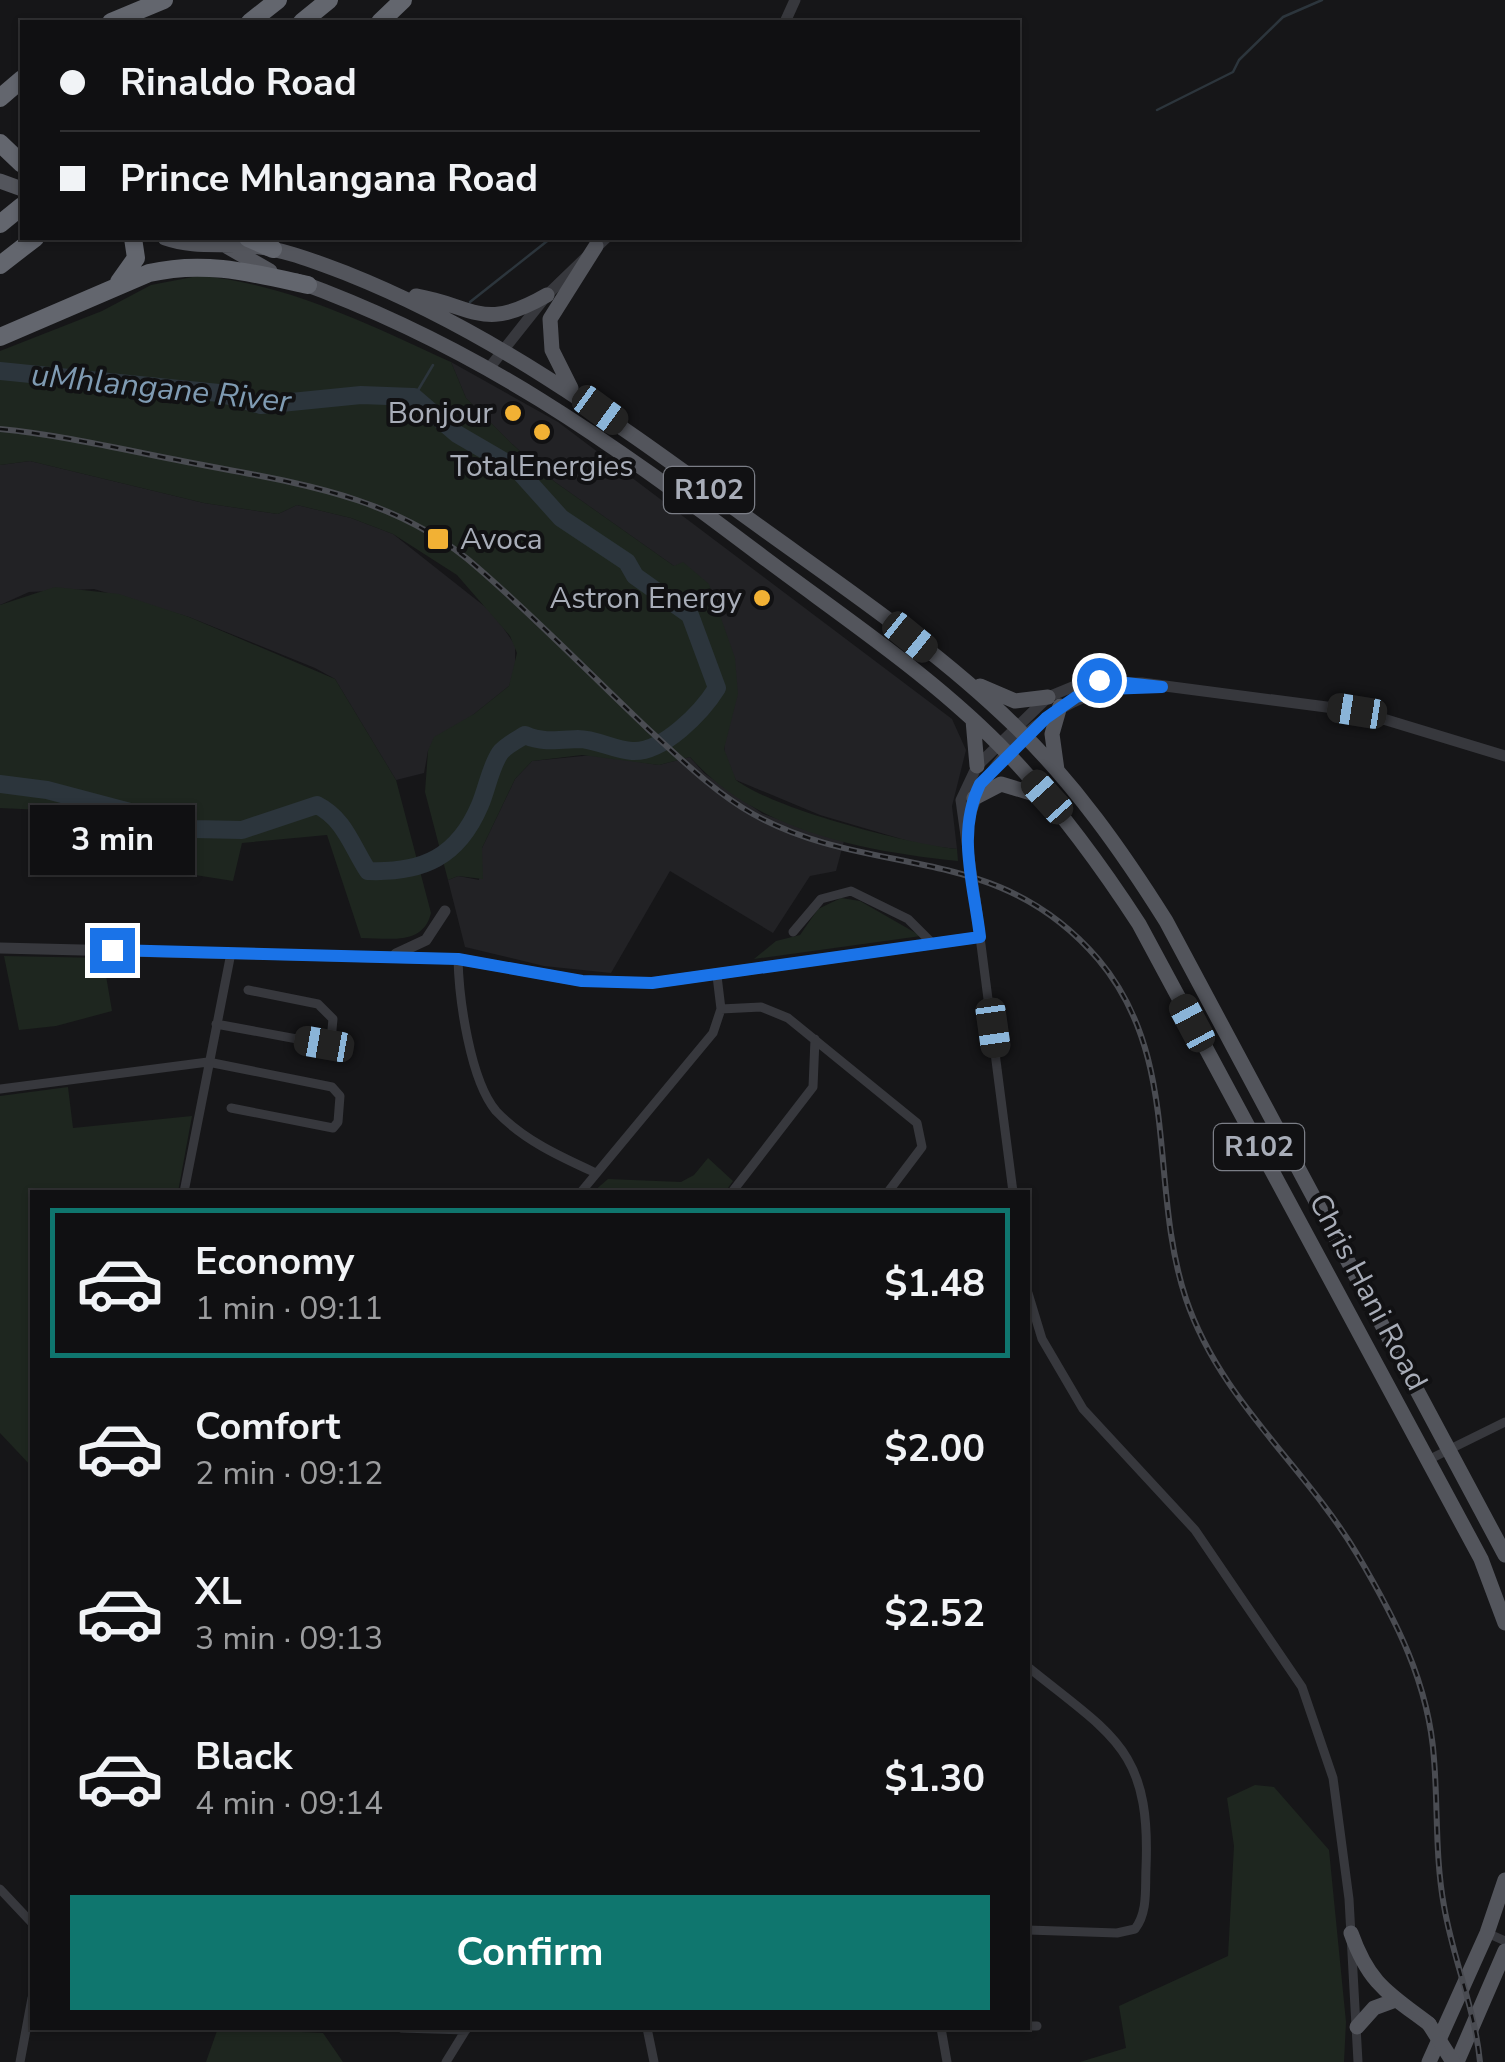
<!DOCTYPE html>
<html lang="en">
<head>
<meta charset="utf-8">
<style>
	body { margin:0; font-family:"Nunito Sans",sans-serif; background:#1e1e20; color:#f1f3f6; height:100vh; display:flex; flex-direction:column; font-size:38px; white-space:nowrap }
	* { box-sizing:border-box; margin:0 }
	p { font-size:32px; color:#9c9d9f }
	.icon { flex:none; width:55px; height:55px; fill:none; stroke:currentColor; stroke-width:2; stroke-linecap:round; stroke-linejoin:round }
	.map { position:relative; flex:1; overflow:hidden }
	.drawer { position:absolute; left:30px; top:1190px; width:1000px; height:840px; display:flex; flex-direction:column; background:#101012; border-radius:0px; box-shadow:0 2px 8px #0004,0 0 0 2px #303032 }
	.drawer>* { flex:none }
	.guide { position:absolute; left:20px; top:20px; width:1000px; height:220px; border-radius:0px; box-shadow:0 2px 8px #0004,0 0 0 2px #303032; display:grid; align-content:center; height:220px; padding:0 40px; background:#101012 }
	.end { position:absolute; width:45px; height:45px; margin:-22px; border:12px solid #1a73e8; background:#fff; box-shadow:0 0 0 5px #fff }
	.from { border-radius:50% }
	.bubble { position:absolute; height:70px; border-radius:0px; background:#101012; box-shadow:0 2px 8px #0004,0 0 0 2px #303032; font-size:32px; font-weight:700; line-height:70px; text-align:center }
	.car { position:absolute; width:30px; height:60px; margin:-30px -15px; border-radius:12px; box-shadow:0 0 8px 2px #0007; background:linear-gradient(#222 24%,#8ab4d8 0 40%,#222 0 76%,#8ab4d8 0 86%,#222 0) }
	.guide b { display:flex; align-items:center; gap:35px; height:95px; font-size:38px }
	.guide b+b { border-top:2px solid #303032 }
	.guide i { width:25px; height:25px; background:#f1f3f6 }
	ul { padding:18px 0 0; list-style:none }
	li { display:flex; align-items:center; gap:30px; height:150px; margin:0 20px 15px; padding:0 20px; border:5px solid transparent; border-radius:0px }
	li div { flex:1 }
	li b { display:block; font-size:38px }
	li em { font-style:normal; font-weight:700 }
	li.current { border-color:#0f766e }
	li>.icon { width:90px; height:90px; stroke-width:1.5 }
	.primary-button { display:flex; gap:20px; margin-top:auto; padding:20px 40px }
	.primary-button a { flex:1; height:115px; border-radius:0px; background:#0f766e; color:#fff; font-size:40px; font-weight:700; line-height:115px; text-align:center }
	.map>svg:first-child { display:block }
</style>
</head>
<body>
<div class="map">
<svg width="1505" height="2062" viewBox="0 0 1505 2062">
	<rect width="100%" height="100%" fill="#161618"/>
	<path fill="#222225" d="M451,362L558,422L952,719L966,750L952,806L957,849L922,845L820,815L736,780L725,762L724,742L674,566L555,482L512,444L466,398Z
		M30,461L204,503L278,514L297,505L351,518L393,534L493,613L515,645V672L509,686L428,751L424,773L396,780L335,679L315,668L189,617L94,589L29,592L0,605V465Z
		M593,755L659,765L690,757L704,773L763,814L844,841L836,871L810,876L773,933L670,871L611,973L544,966L465,947L448,880L458,876L479,880L482,848L515,779L532,761Z"/>
	<path fill="#1e261f" d="M198,276C285,282 372,326 451,362L466,398L512,444L555,482L674,566L683,562L709,584L735,658L738,694L724,749L736,780C774,809 908,844 957,849L958,861C864,851 755,831 690,757L659,765L582,755L532,761L515,779L482,848L483,879L458,876L448,880L425,792L428,751L434,737L474,714L509,686L517,653L510,636L457,575L393,534L351,518L297,505L278,514L204,503L30,461L0,465V351L102,311L151,285Z
		M55,587L119,594L189,617L335,679L396,780L431,913C423,946 390,938 361,938L327,835L242,843L233,881L170,871L169,834L63,811L0,808V605Z
		M841,898L860,901L921,936L754,959L776,941L800,935L818,909Z
		M4,956L103,958L112,1011L56,1026L19,1030Z
		M68,1087L73,1128L192,1116L178,1192H32V1467L0,1433V1096Z
		M708,1158L733,1181L725,1192H593L608,1179L681,1182L694,1175Z
		M1255,1785L1274,1787L1329,1850L1346,2022L1344,2062H1080L1126,2048L1119,2006L1228,1956L1234,1846L1227,1798Z
		M218,2028L323,2033L343,2062H206Z"/>
	<g fill="none" stroke-linecap="round" stroke-linejoin="round">
		<path stroke="#2c353c" stroke-width="2.5" d="M1157,110L1233,72L1239,60L1283,17L1322,0
			M470,302L551,238
			M414,397L433,365"/>
		<path stroke="#2c353c" stroke-width="18" d="M0,371L219,393L261,405L361,395L414,397L457,434L517,469L561,518L627,562L635,576L690,615L717,688C702,712 663,753 632,751C614,750 596,739 578,739C559,740 542,743 525,735C517,740 505,746 500,753C490,768 487,789 480,805C458,857 423,873 368,871C352,847 345,819 317,805L242,830L194,829L47,790L0,784"/>
		<path stroke="#37383d" stroke-width="9" d="M793,932L821,899L851,891L908,919L933,944
			M980,937L1013,1192
			M458,959C459,999 470,1080 496,1111C523,1140 561,1157 596,1173
			M721,1009L761,1007L788,1018L917,1123L922,1147L888,1192
			M216,1024L324,1044L331,1040L333,1019L318,1004L248,990
			M0,1089L208,1062L332,1087L340,1096L338,1122L333,1128L231,1108
			M184,1192L231,953
			M581,1192L713,1033L721,1009L717,976
			M732,1192L813,1087L815,1039
			M1028,1293L1042,1339L1083,1409L1195,1530L1302,1687L1333,1778L1349,1899L1358,2062
			M1428,1460L1505,1422
			M1028,1667C1113,1736 1151,1749 1146,1868C1145,1889 1148,1912 1135,1929L1117,1933L1028,1930
			M0,1889L32,1923
			M1487,1933L1505,1941
			M1028,2026H1037
			M401,2028L466,2030
			M647,2028L654,2062
			M941,2028L947,2062
			M20,2062L32,1998
			M446,2062L467,2028"/>
		<path stroke="#37383d" stroke-width="11" d="M785,22L795,0
			M490,367L547,295L606,238
			M967,830C976,764 1057,693 1123,687
			M968,850L961,800L977,766L1048,697L1082,683H1142L1357,711L1505,756
			M0,948L458,959L582,981L652,983L980,937L975,899
			M396,954L426,940L445,911"/>
		<path stroke="#53555c" stroke-width="15" d="M0,181L22,189
			M165,238C191,247 212,244 239,245C277,246 314,261 348,274C491,331 610,418 734,508C828,577 930,643 1014,725C1074,783 1122,851 1166,921L1505,1555
			M221,243L270,271
			M297,281C481,348 608,440 763,557C847,620 938,680 1010,756C1059,808 1100,864 1139,924L1481,1559L1505,1623
			M416,296C477,307 483,332 547,295
			M571,388L552,350L550,319L596,246
			M980,686L1015,701L1048,697
			M973,720L977,766
			M1057,770L1052,734L1060,706
			M974,798L1001,784L1041,796
			M1351,1933C1369,1984 1388,1993 1429,2024
			M1357,2027L1374,2008L1393,2001
			M1429,2062L1487,1933L1505,1880
			M1457,2062L1505,1951"/>
		<path stroke="#63666e" stroke-width="18" d="M111,22L164,0
			M250,22L278,0
			M302,22L329,0
			M380,22L403,0
			M0,98L22,79
			M0,143L22,164
			M0,224L22,206
			M248,238L273,249
			M0,265L35,238
			M119,282L136,258L133,238
			M0,337L149,273C205,260 253,273 308,285"/>
		<defs>
			<path id="rail" d="M0,429C61,435 121,449 182,461C288,482 394,493 478,568C537,619 591,675 648,729C681,759 714,792 753,814C872,880 996,840 1098,959C1182,1058 1148,1185 1186,1299C1220,1400 1304,1465 1357,1554C1395,1618 1429,1683 1434,1759C1438,1808 1435,1857 1444,1906C1453,1959 1475,2009 1480,2062"/>
		</defs>
		<use href="#rail" stroke="#4a4c52" stroke-width="6"/>
		<use href="#rail" stroke="#111113" stroke-width="2.5" stroke-dasharray="8" stroke-linecap="butt"/>
		<path stroke="#37383d" stroke-width="11" d="M968,850L975,899"/>
		<path stroke="#53555c" stroke-width="15" d="M1429,2024L1453,2062"/>
	</g>
	<g fill="none" stroke-linecap="round" stroke-linejoin="round">
		<path stroke="#1a73e8" stroke-width="12" d="M112,950L458,959L582,981L652,983L980,937C974,885 956,833 980,784L1046,718L1076,697L1106,689L1162,687L1099,680"/>
	</g>
	<g fill="#f2b134" stroke="#111113" stroke-width="4">
		<circle cx="513" cy="413" r="10"/>
		<circle cx="542" cy="432" r="10"/>
		<rect x="426" y="527" width="24" height="24" rx="5"/>
		<circle cx="762" cy="598" r="10"/>
	</g>
	<g text-anchor="middle" dominant-baseline="central" stroke-width="8" stroke-linejoin="round" paint-order="stroke">
		<g fill="#111113" stroke="#7b7e86" stroke-width="2.5">
			<rect x="664" y="467" width="90" height="46" rx="8"/>
			<rect x="1214" y="1124" width="90" height="46" rx="8"/>
		</g>
		<g font-size="28" font-weight="bold" fill="#a8adb8">
			<text x="709" y="490">R102</text>
			<text x="1259" y="1147">R102</text>
		</g>
		<g font-size="30" fill="#a8adb8" stroke="#111113" text-anchor="end">
			<text x="493" y="413">Bonjour</text>
			<text x="542" y="466" text-anchor="middle">TotalEnergies</text>
			<text x="460" y="539" text-anchor="start">Avoca</text>
			<text x="742" y="598">Astron Energy</text>
		</g>
		<g font-size="30" fill="#a8adb8" stroke="#111113">
			<text transform="translate(1368 1292) rotate(62)">Chris Hani Road</text>
		</g>
		<g font-size="32" font-style="italic" fill="#7f9bb3" stroke="#111113">
			<text transform="translate(161 388) rotate(6)">uMhlangane River</text>
		</g>
	</g>
</svg>
<i class="end from" style="left:1099px;top:680px"></i>
<i class="end" style="left:112px;top:950px"></i>
<div class="bubble" style="left:30px;top:805px;width:165px">3 min</div>
<i class="car" style="left:600px;top:410px;rotate:126deg"></i>
<i class="car" style="left:910px;top:637px;rotate:129deg"></i>
<i class="car" style="left:1357px;top:711px;rotate:279deg"></i>
<i class="car" style="left:1047px;top:797px;rotate:318deg"></i>
<i class="car" style="left:1192px;top:1023px;rotate:332deg"></i>
<i class="car" style="left:993px;top:1028px;rotate:172deg"></i>
<i class="car" style="left:324px;top:1044px;rotate:280deg"></i>
<div class="guide">
<b><i class="from"></i>Rinaldo Road</b>
<b><i></i>Prince Mhlangana Road</b>
</div>
<section class="drawer">
<ul>
<li class="current"><svg class="icon" aria-label="car" viewBox="0 0 24 24"><path d="M5 17H2v-5l4-1 3-4h7l3 4 3 1v5h-3M9 17h6M6 11h13"/><circle cx="7" cy="17" r="2"/><circle cx="17" cy="17" r="2"/></svg><div><b>Economy</b><p>1 min · 09:11</p></div><em>$1.48</em></li>
<li><svg class="icon" aria-label="car" viewBox="0 0 24 24"><path d="M5 17H2v-5l4-1 3-4h7l3 4 3 1v5h-3M9 17h6M6 11h13"/><circle cx="7" cy="17" r="2"/><circle cx="17" cy="17" r="2"/></svg><div><b>Comfort</b><p>2 min · 09:12</p></div><em>$2.00</em></li>
<li><svg class="icon" aria-label="car" viewBox="0 0 24 24"><path d="M5 17H2v-5l4-1 3-4h7l3 4 3 1v5h-3M9 17h6M6 11h13"/><circle cx="7" cy="17" r="2"/><circle cx="17" cy="17" r="2"/></svg><div><b>XL</b><p>3 min · 09:13</p></div><em>$2.52</em></li>
<li><svg class="icon" aria-label="car" viewBox="0 0 24 24"><path d="M5 17H2v-5l4-1 3-4h7l3 4 3 1v5h-3M9 17h6M6 11h13"/><circle cx="7" cy="17" r="2"/><circle cx="17" cy="17" r="2"/></svg><div><b>Black</b><p>4 min · 09:14</p></div><em>$1.30</em></li>
</ul>
<div class="primary-button"><a>Confirm</a></div>
</section>
</div>
</body>
</html>
